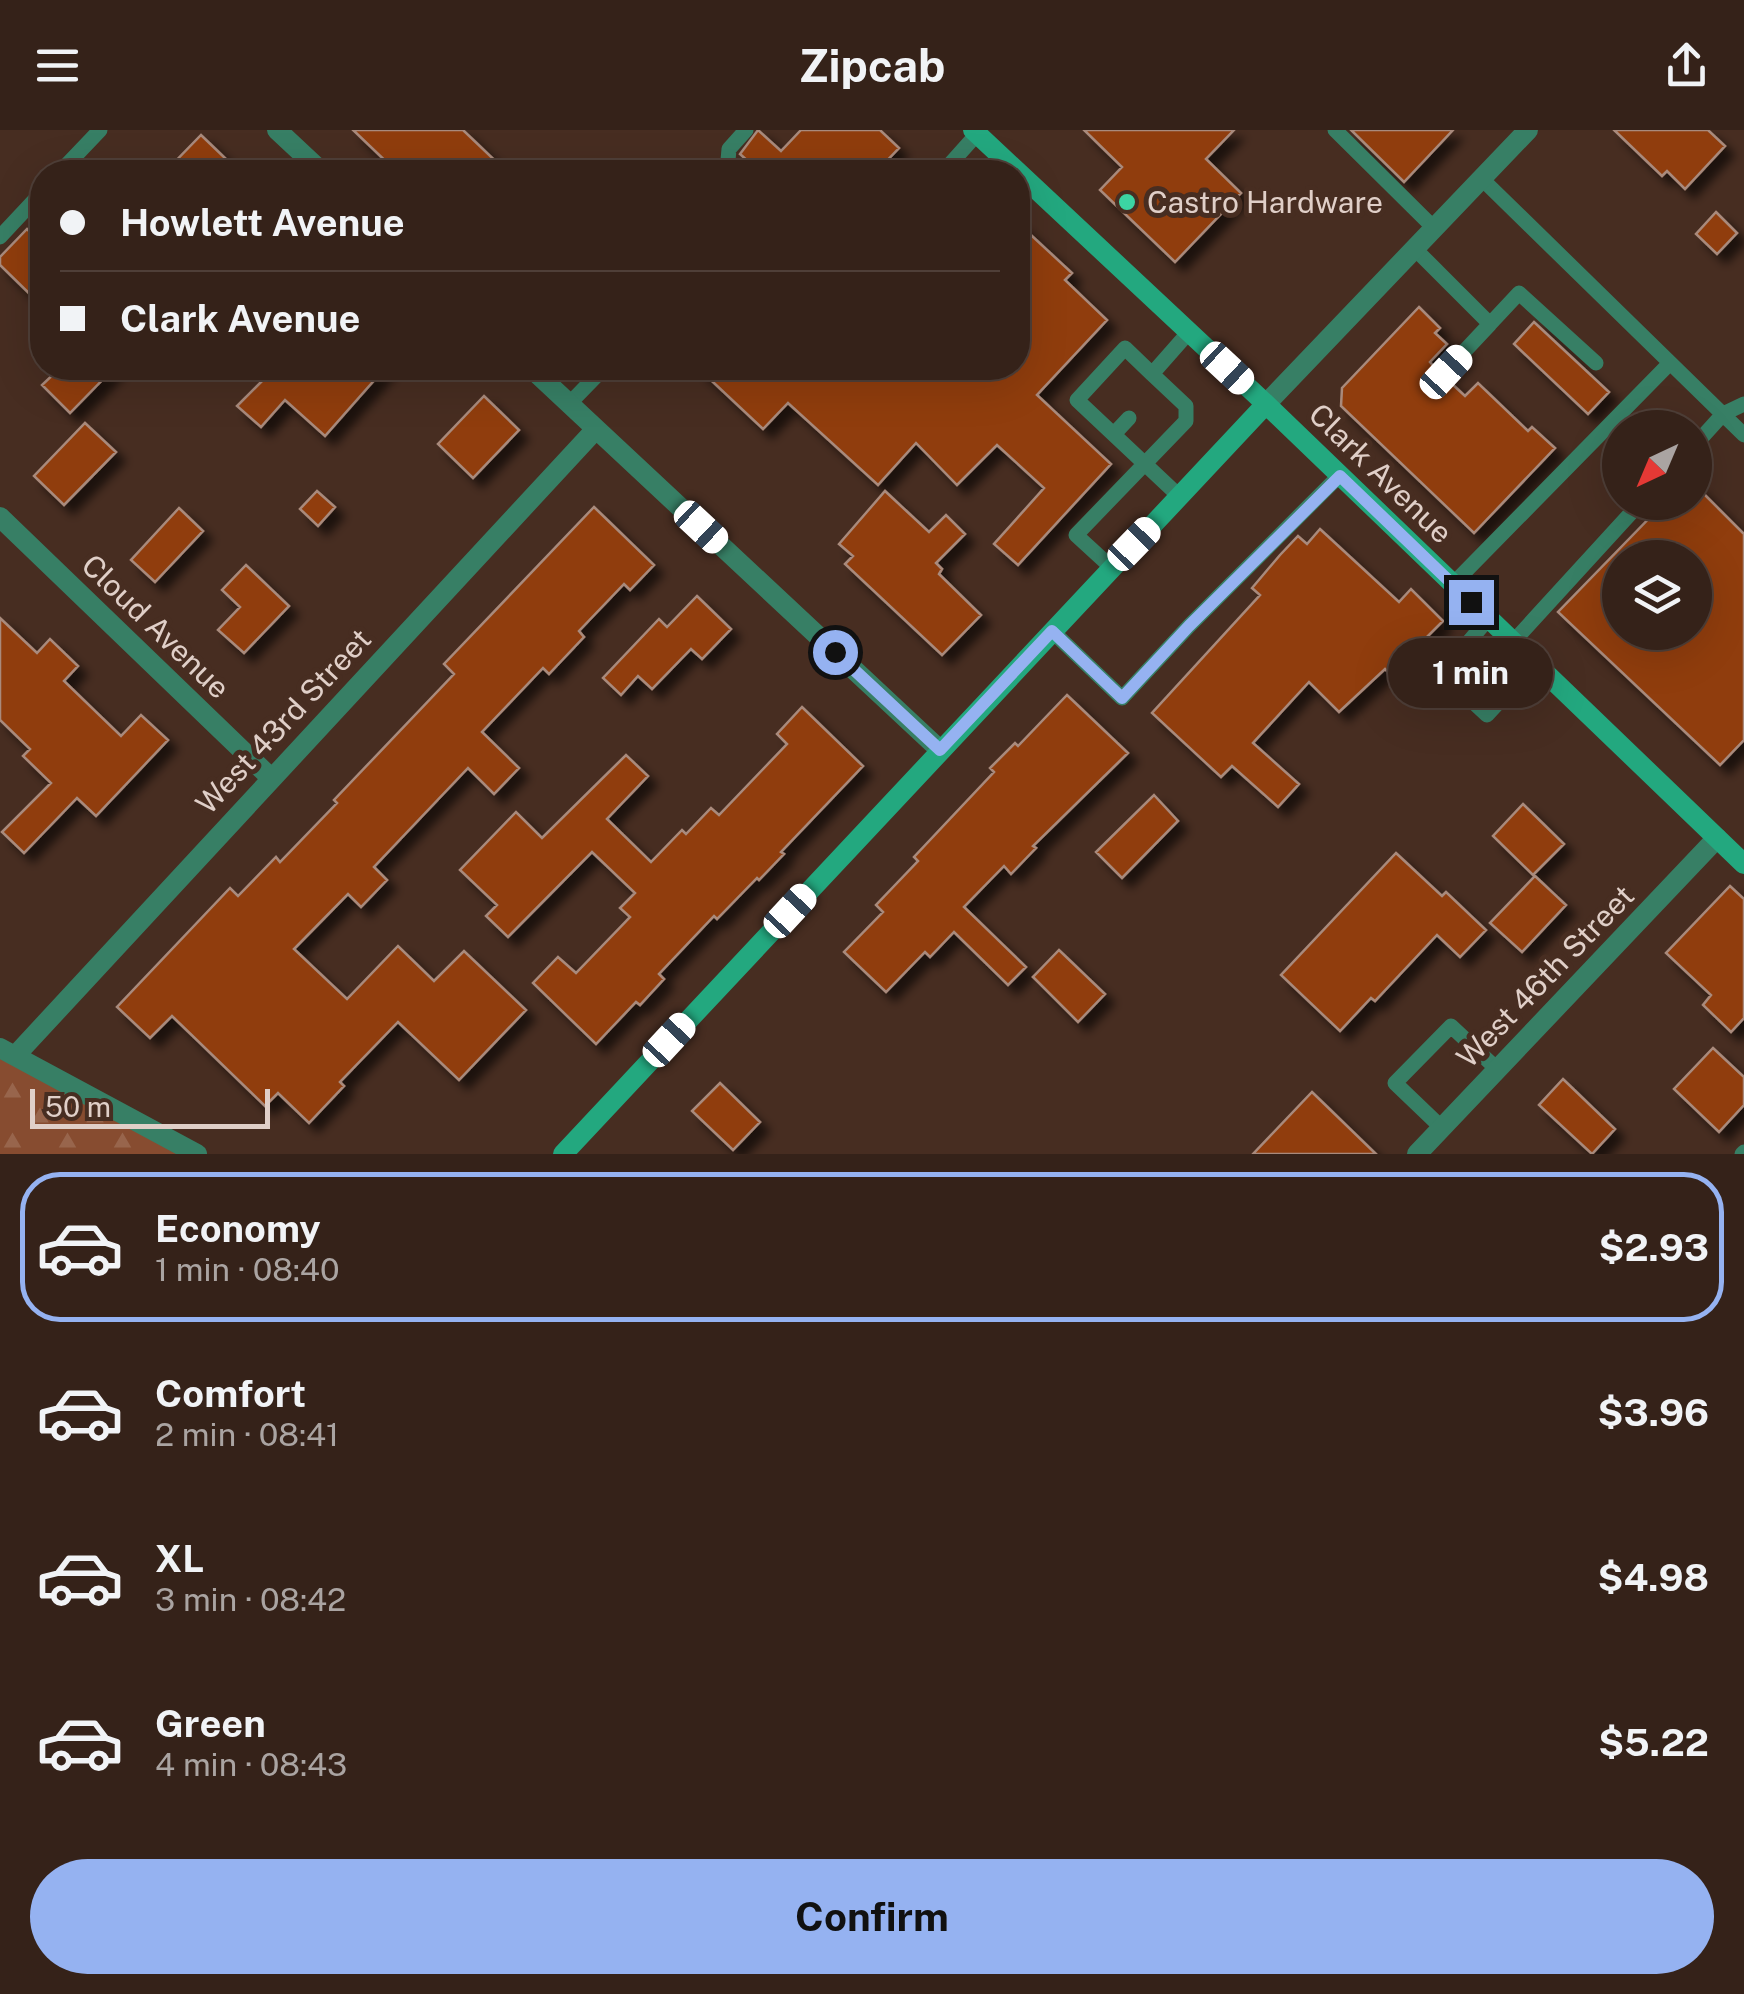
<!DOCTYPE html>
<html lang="en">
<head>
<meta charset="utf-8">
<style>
	body { margin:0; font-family:"Public Sans",sans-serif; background:#3d2a22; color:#f1f3f6; height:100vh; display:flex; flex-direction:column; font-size:38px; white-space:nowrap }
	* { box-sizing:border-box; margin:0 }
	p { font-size:32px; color:#aaa4a2 }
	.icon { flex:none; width:55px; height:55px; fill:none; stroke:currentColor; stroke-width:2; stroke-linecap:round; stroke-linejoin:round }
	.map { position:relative; height:1024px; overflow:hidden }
	.details { display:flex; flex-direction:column; background:#352219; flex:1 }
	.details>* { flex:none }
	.top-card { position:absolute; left:30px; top:30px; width:1000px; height:220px; border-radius:40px; box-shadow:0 10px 40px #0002,0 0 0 2px #4f3f38; display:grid; align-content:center; height:220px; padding:0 30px; background:#352219 }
	.needle { width:65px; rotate:224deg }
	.buttons { position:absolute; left:1602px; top:280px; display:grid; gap:20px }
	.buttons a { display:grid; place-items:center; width:110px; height:110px; border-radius:50%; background:#352219; box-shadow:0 10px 40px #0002,0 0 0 2px #4f3f38; font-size:50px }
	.scale { position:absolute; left:30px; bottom:25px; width:240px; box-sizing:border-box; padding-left:10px; border:5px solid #e0cfc8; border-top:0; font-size:28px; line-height:35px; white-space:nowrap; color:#e0cfc8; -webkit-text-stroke:8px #472d21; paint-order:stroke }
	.end { position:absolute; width:45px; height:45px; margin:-22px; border:12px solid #95b2f1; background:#111; box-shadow:0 0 0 5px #111 }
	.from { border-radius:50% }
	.bubble { position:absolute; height:70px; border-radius:35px; background:#352219; box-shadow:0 10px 40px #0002,0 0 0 2px #4f3f38; font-size:32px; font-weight:700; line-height:70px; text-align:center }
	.car { position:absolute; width:30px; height:60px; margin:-30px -15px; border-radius:12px; box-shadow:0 0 8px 2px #0007; background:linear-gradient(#fff 24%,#345 0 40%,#fff 0 76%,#345 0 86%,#fff 0) }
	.top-card b { display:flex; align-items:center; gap:35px; height:95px; font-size:38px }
	.top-card b+b { border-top:2px solid #4f3f38 }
	.top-card i { width:25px; height:25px; background:#f1f3f6 }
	ul { padding:18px 0 0; list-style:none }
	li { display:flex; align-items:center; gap:30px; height:150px; margin:0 20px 15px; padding:0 10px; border:5px solid transparent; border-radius:40px }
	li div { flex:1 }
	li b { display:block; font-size:38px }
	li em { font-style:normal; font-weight:700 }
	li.selected { border-color:#95b2f1 }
	li>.icon { width:90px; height:90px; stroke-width:1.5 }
	.action { display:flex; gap:20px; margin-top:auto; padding:20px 30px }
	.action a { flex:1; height:115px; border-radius:60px; background:#95b2f1; color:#111; font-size:40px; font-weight:700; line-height:115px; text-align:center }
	header { display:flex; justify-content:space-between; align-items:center; height:130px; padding:0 30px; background:#352219; font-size:45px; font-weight:700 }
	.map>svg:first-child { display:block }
</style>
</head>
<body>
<header><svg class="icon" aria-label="menu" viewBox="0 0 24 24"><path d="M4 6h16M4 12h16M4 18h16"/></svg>Zipcab<svg class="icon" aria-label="share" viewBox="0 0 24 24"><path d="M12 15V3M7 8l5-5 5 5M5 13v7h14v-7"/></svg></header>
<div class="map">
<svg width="1744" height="1024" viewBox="0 0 1744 1024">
	<defs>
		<pattern id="forest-firs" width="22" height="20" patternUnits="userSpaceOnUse" patternTransform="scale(2.5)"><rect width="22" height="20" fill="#874c30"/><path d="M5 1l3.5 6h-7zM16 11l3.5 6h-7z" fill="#98654c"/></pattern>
		<filter id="shadow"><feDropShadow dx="9" dy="9" stdDeviation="5" flood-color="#0009"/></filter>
	</defs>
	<rect width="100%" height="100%" fill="#472d21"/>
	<path fill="url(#forest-firs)" d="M0,919L197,1024H0Z"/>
	<path fill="#903e0e" stroke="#a98a7c" stroke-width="2.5" fill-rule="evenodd" filter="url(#shadow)" d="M353,0H463L507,42H397Z
		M758,0L781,21L801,0H880L899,18L876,42H760L740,24Z
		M1084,0H1234L1206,29L1241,63L1175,132L1100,60L1122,37Z
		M1351,0H1453L1404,52Z
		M1614,0H1708L1725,16L1685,59L1667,41L1662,46Z
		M201,5L226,29L213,42H165Z
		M1716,82L1737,103L1717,124L1696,104Z
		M1018,93L1072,143L1065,150L1107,190L1037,265L1111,334L1018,435L994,414L1044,358L997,315L957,355L916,313L878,355L788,273L763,299L698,238H1018Z
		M27,99L42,114V176L0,135V127Z
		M1419,177L1440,198L1435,203L1447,214L1430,232L1435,238L1437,249L1450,252L1465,266L1478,253L1528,301L1532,297L1555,318L1474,403L1341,276L1342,258Z
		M1534,192L1609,262L1588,284L1514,214Z
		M60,238H114L70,283L42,255Z
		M275,238H385L325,306L285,270L261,297L237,276Z
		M484,266L519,300L473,348L438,314Z
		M85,293L116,322L64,375L34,346Z
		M1695,355L1744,404V610L1720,635L1558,482L1665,372H1695ZM1620,428H1695V502H1620Z
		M317,361L335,377L318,396L300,379Z
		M885,361L929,402L946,385L965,404L936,433L942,439L939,444L981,485L942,525L845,434L853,426L839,414Z
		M594,377L654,435L630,460L624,454L579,501L584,507L549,544L543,538L482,602L519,638L494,664L468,638L374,737L387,750L361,777L348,764L294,819L347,869L398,816L434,851L464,821L526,880L459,950L398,892L340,952L344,956L309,993L278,963L265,976L172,886L150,908L117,877L230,758L238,766L276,727L280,732L337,673L334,670L454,544L444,534Z
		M179,378L203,401L155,452L131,430Z
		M1320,399L1399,472L1411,459L1443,491L1390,544L1385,539L1339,582L1309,552L1253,613L1299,654L1278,677L1232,636L1221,647L1152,583L1260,465L1252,458L1280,425L1298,406L1307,414Z
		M246,435L289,476L244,523L218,500L240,477L222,460Z
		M697,466L731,499L702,529L691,519L652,559L638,546L621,565L603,548L659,489L667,497Z
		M0,488L37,523L50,509L78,536L64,551L121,606L141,585L168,610L96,686L77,668L24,723L2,702L51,653L23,626L30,619L0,590Z
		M1067,565L1128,623L1033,716L1036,718L1011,744L1004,736L964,777L1026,837L1008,855L954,802L930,827L925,822L886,862L844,822L883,782L876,775L918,731L914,727L994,642L990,638L1015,613L1018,616Z
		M802,577L863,636L781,722L784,724L759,750L757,748L717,789L714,786L659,844L664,849L640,875L636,872L596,914L533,853L558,827L576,843L630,787L620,778L635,763L592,722L508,807L486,786L497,775L460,740L516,682L542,708L626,625L648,646L607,689L651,732L682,700L686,704L711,678L719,685L787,614L777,604Z
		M1154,665L1178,691L1122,748L1096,722Z
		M1523,674L1564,714L1533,745L1493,706Z
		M1396,723L1442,766L1446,762L1486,800L1460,827L1437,805L1375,871L1371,868L1340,901L1281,845Z
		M1535,746L1566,775L1522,822L1490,793Z
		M1730,756L1744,769V888L1731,902L1703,875L1711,865L1666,823Z
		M1059,820L1105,864L1078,892L1033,847Z
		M1713,918L1744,947V975L1719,1002L1674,959Z
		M1563,949L1615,999L1592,1024L1539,975Z
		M720,953L760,992L733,1020L692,981Z
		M1312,962L1376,1024H1253Z"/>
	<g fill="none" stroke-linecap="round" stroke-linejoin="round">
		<path stroke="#377f65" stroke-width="15" d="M1335,0L1435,99
			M60,42L100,0
			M727,42L729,19L746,0
			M943,42L977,4
			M1482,49L1744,305
			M0,107L42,62
			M1416,120L1490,194L1445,242
			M1490,194L1519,163L1596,233
			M569,274L604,238
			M1114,304L1129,288
			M1695,315L1723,284L1744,274
			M1179,366L1077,270L1125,218L1152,244L1189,202
			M1112,438L1076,405L1186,291V276L1152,244
			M1453,454L1670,233
			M1489,488L1442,543L1487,585L1535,533
			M1052,501L1122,568L1189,496L1340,345
			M1513,512L1641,372
			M1442,998L1395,953L1451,896L1498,940
			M1742,1024L1744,1022"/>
		<path stroke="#377f65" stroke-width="20" d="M277,0L322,42
			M531,238L940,620
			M1266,274L1528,0
			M0,387L271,648
			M0,918L197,1024
			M15,926L596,299
			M1417,1024L1717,708"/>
		<path stroke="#23a87f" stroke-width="20" d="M973,0L1266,274L1744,734
			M563,1024L1266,274"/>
	</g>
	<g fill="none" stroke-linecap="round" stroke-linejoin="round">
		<path stroke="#95b2f1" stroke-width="12" d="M835,522L940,620L1052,501L1122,568L1189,496L1340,346L1471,472"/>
	</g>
	<circle fill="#3cd4a3" stroke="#472d21" stroke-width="4" cx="1127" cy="72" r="10"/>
	<g text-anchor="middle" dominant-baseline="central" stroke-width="10" stroke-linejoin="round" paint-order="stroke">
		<g font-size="30" fill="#e0cfc8" stroke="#472d21" text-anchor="start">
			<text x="1147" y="72">Castro Hardware</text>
		</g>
		<g font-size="30" fill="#e0cfc8" stroke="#472d21">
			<text transform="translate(1381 343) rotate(44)">Clark Avenue</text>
			<text transform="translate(156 496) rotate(44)">Cloud Avenue</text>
			<text transform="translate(283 591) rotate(-47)">West 43rd Street</text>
			<text transform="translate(1545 846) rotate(-46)">West 46th Street</text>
		</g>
	</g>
</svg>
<div class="buttons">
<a><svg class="needle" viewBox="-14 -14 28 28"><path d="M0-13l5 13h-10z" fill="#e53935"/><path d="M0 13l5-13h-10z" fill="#aaa4a2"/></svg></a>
<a><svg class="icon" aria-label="layers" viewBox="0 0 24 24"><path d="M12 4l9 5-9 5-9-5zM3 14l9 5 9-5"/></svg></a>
</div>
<div class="scale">50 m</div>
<i class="end from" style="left:835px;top:522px"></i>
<i class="end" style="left:1471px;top:472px"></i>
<div class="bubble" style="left:1388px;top:508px;width:165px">1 min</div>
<i class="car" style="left:1227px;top:238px;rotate:133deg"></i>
<i class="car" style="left:1446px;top:242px;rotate:43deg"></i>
<i class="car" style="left:701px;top:397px;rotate:133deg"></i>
<i class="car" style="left:1134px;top:414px;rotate:44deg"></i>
<i class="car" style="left:790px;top:781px;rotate:43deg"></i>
<i class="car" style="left:669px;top:910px;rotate:43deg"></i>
<div class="top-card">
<b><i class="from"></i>Howlett Avenue</b>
<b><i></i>Clark Avenue</b>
</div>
</div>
<section class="details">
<ul>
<li class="selected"><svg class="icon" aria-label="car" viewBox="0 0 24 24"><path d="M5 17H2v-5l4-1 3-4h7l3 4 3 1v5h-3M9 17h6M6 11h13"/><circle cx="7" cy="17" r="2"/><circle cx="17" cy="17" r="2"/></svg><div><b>Economy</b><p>1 min · 08:40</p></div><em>$2.93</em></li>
<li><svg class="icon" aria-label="car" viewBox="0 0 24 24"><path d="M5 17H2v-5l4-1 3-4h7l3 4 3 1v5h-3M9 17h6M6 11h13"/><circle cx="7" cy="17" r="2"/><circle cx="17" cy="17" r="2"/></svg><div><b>Comfort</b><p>2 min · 08:41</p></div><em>$3.96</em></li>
<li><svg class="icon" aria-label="car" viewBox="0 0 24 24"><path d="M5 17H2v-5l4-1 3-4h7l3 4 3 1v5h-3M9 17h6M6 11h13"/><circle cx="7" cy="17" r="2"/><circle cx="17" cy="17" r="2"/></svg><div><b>XL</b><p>3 min · 08:42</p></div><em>$4.98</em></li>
<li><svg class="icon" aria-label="car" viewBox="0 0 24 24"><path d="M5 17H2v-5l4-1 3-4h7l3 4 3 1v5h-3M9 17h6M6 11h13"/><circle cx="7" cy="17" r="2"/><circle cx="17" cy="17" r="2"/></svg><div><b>Green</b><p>4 min · 08:43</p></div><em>$5.22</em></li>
</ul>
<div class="action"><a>Confirm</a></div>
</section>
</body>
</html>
